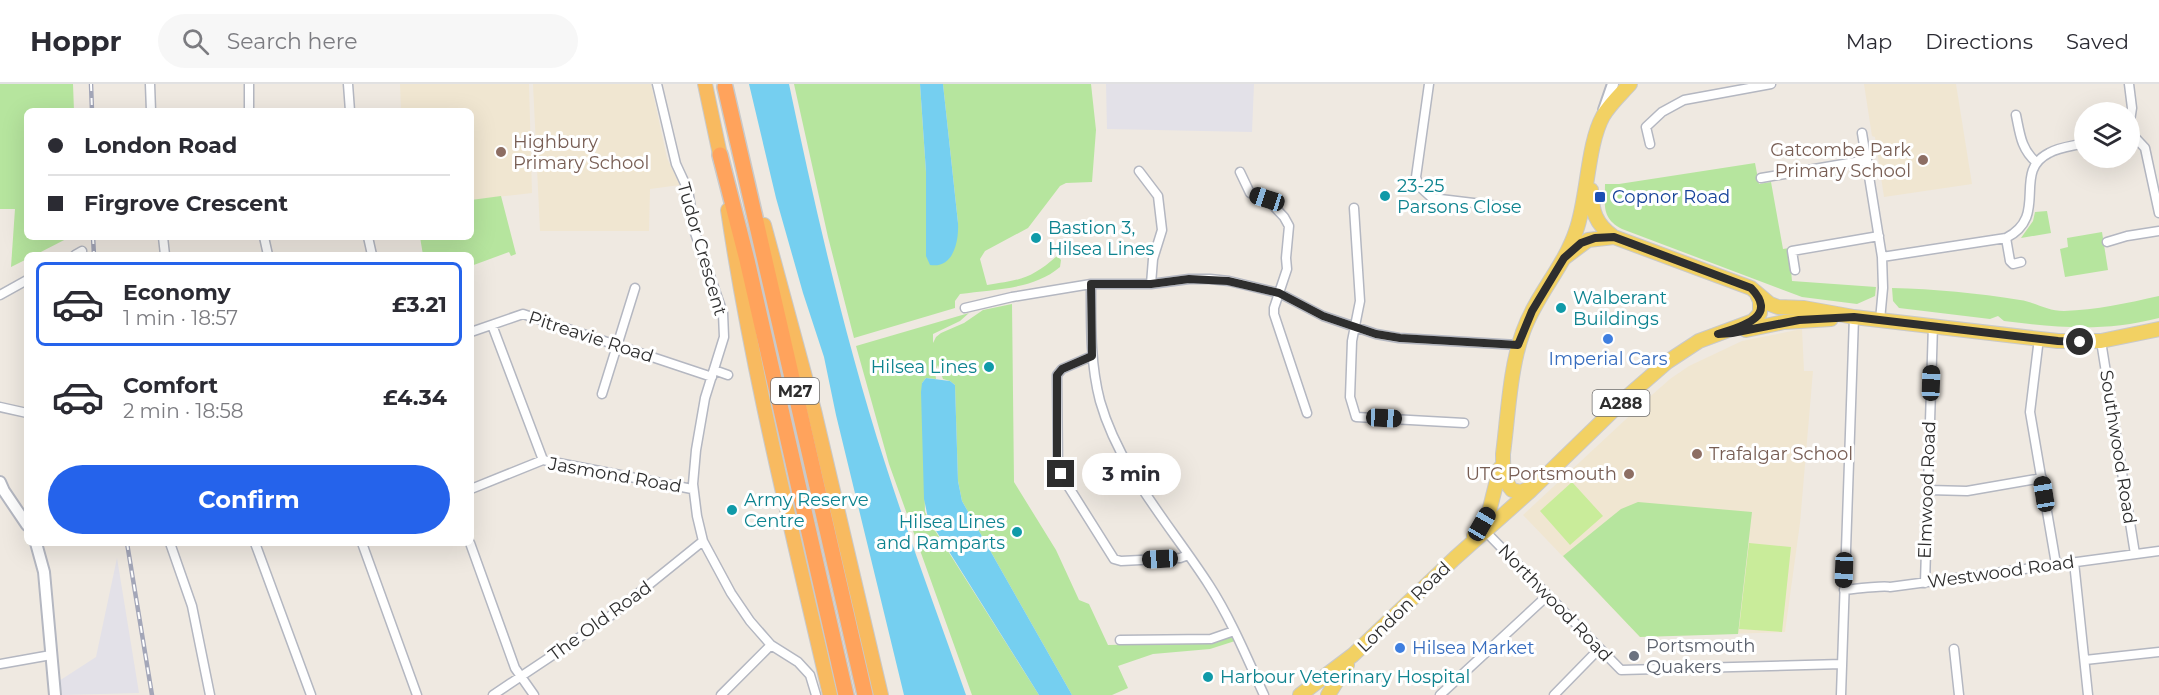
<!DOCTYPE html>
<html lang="en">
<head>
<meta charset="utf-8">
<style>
	body { margin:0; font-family:Montserrat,sans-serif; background:#f7f7f7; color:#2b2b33; height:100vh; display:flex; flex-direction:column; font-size:22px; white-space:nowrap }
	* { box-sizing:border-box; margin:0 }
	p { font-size:20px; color:#7c7c81 }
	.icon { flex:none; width:33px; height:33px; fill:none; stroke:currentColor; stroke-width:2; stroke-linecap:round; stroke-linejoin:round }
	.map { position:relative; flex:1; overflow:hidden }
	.drawer { position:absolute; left:24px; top:168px; width:450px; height:294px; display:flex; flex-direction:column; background:#fff; border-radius:9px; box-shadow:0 6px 24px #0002 }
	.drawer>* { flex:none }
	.top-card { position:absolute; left:24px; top:24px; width:450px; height:132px; border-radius:9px; box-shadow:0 6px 24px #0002; display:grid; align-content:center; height:132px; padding:0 24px; background:#fff }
	.buttons { position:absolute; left:2074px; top:18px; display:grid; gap:12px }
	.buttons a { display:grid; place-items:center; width:66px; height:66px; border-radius:50%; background:#fff; box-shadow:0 6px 24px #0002; font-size:30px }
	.end { position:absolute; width:27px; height:27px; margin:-14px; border:8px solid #2e2e2e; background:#fff; box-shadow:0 0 0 3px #fff }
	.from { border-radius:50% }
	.bubble { position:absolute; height:42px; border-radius:21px; background:#fff; box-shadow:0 6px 24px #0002; font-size:20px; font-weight:700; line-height:42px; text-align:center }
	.car { position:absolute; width:18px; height:36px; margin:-18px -9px; border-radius:8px; box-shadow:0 0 4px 2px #0007; background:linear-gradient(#222 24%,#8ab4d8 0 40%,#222 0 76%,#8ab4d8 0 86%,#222 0) }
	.top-card b { display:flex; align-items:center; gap:21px; height:57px; font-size:22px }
	.top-card b+b { border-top:2px solid #e1e1e2 }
	.top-card i { width:15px; height:15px; background:#2b2b33 }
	ul { padding:10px 0 0; list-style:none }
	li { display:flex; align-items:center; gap:18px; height:84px; margin:0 12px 9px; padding:0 12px; border:3px solid transparent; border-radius:9px }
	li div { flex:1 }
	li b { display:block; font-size:22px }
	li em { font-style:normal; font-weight:700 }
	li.current { border-color:#2563eb }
	li>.icon { width:54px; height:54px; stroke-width:1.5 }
	.cta { display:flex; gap:12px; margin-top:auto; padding:12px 24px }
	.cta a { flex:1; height:69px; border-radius:36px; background:#2563eb; color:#fff; font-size:24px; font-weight:700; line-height:69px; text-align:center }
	header { display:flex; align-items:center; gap:36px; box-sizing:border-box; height:84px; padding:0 30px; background:#fff; border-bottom:2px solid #e1e1e2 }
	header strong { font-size:28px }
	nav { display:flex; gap:33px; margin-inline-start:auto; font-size:21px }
	.search { width:420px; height:54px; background:#f7f7f7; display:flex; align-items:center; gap:15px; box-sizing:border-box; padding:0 21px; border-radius:33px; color:#7c7c81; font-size:22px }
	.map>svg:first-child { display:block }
</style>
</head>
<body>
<header>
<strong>Hoppr</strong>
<div class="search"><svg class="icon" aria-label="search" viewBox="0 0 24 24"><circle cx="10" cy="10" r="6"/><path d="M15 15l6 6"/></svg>Search here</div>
<nav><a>Map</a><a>Directions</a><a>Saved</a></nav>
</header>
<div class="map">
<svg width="2159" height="611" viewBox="0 0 2159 611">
	<rect width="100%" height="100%" fill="#efe9e1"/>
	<path fill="#e3e1e8" d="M1106,0H1254L1252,48L1107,45Z
		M117,474L139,609L62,611L59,597L96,573Z"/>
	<path fill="#f0e6d1" d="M400,0H529L532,109L471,116V27H401Z
		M533,0H651L667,74L680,101L650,105L649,147H540Z
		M1864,0H1956L1972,100L1884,113L1875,53L1872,52Z
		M1802,245L1804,287H1813L1800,439L1785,548L1640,553L1523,431L1653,310L1670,295L1689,282L1742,257Z"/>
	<path fill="#b6e59e" d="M0,0H73L74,27H27V153H70L35,171H27V175L11,183L15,125H0Z
		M794,0H920L926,88V138L958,139L943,0H1091L1096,46L1092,98L1066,99L1060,102L1028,144L985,167L980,175L987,201C1020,196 1031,195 1057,172L1061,176L1060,183C1033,206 994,205 960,210L955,217V224L854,254L828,153Z
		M1755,79L1759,100L1771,98L1783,165L1789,164L1792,197L1876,203L1875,212L1857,220L1802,213L1622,145C1601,134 1605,121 1605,100H1619Z
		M501,112L516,170L511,172L509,168L471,182V171H423L420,153H471V116Z
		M2047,127L2051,149L2021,154L2033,137L2035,128Z
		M2102,148L2108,186L2065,193L2060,165L2068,163L2067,154Z
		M1892,204C1935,205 1977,209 2020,216C2035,218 2047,227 2064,227C2096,226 2128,219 2159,212V234C2105,248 2059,244 2004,237L1998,232L1990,235L1899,224L1893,217Z
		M1012,220L1014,398L1056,466L1079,516L1089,520L1108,561L1215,559L1232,552L1235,557L1210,565L1153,570L1118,582L1128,604L1112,611H1072L962,417L958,397L955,301L950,297L943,295L938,281L935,287L936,295L926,294L922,299L925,428L934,445L1039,611H972L889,380L856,262L969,229L960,237L933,250V259L936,253L941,249L964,239L983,226Z
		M1638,418L1752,428L1738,550L1640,553L1563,472L1621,425Z"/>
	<path fill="#c9ec9a" d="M1572,398L1603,432L1570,461L1540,427Z
		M1749,459L1791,463L1782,548L1739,545Z"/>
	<path fill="#75cff0" d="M749,0H789C816,128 845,255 885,379C910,457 939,534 966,611H904L836,331L824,273L803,209L776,114Z
		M920,0H943L958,139C959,156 954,185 930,181L926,172V88Z
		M926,294L950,297L955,301L958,397L962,417L1072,611H1039L928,434L924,415L921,308L922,299Z"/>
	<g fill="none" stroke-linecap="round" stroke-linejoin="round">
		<defs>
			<path id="minor" d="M150,0L151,27
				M249,0V27
				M348,0L350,27
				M657,0L676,80L688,106L695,149L723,229L724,253L705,314L696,366L693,400L697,432L703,457L731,509L750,537L771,561L798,578L810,591L816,611
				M1429,0L1416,93L1419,102L1432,114L1515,124
				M2129,0L2132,24L2130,37
				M2016,31C2020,50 2021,65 2036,78
				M2130,48L2145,64L2159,129
				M1862,49L1882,173L1883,204L1880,236
				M1650,60L1646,43L1662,28L1684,16L1771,0
				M1139,87L1158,112L1162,146L1153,175L1151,200
				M1240,88L1250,109L1267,115L1284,133L1289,142L1286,174L1287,185L1274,224V230L1307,329
				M1761,94L1867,76
				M1354,124L1360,217L1352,257L1350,313L1356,333L1464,339
				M163,153L165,171
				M264,153L268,171
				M368,153L372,171
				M2006,154L2010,177L2013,180L2021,178
				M2107,158L2127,152L2159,147
				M75,171L82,167
				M1882,173L2006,154C2050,132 2011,88 2049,69C2059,63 2073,62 2085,59
				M1795,186L1792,167L1879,152
				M1091,200C1091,239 1090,279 1100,317C1120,387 1171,442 1209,501C1231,535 1247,574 1264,611
				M0,211L27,196
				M965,224L1012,213L1091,200H1151L1189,195H1210L1229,197L1279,209L1323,232L1376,250L1399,254L1518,261
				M492,241L543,376
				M471,248L523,230L712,293
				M2039,254L2030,328L2056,480
				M2101,257L2135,470
				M1092,272L1062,285L1057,291L1058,386L1114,475L1121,477L1180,474L1188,471
				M714,286L728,291
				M602,310L635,204
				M0,323L27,329
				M471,405L543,376L692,405
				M1928,406L1967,407L2042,394
				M1486,448L1621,586L1842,580
				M170,459L192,522L210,611
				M255,459L311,611
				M362,459L417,611
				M470,459L515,584L534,611
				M2074,478L2088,611
				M1925,499L1933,241
				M1844,506C1854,505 1884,501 1890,503L2159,467
				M1120,556L1211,555L1234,547
				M1954,565L1959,611
				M2085,576L2159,568
				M0,580L51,571
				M493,611L604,537L703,457
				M721,611L771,561
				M1440,611L1547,512
				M1554,611L1599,565
				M1841,611L1854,233"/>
			<path id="tertiary" d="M1604,26L1613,0
				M0,398L4,407L27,441
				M36,459L44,488L55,611"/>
			<path id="primary" d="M1591,106C1592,127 1595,140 1614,153
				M1564,174L1588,156L1614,153L1751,204L1770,220L1778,223L1804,224L1854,233L2058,257H2101L2159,245
				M1746,246L1784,238L1831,235
				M1530,404L1521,408L1512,406C1503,396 1503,383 1503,370C1508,332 1510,283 1523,248C1536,211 1564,183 1576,147C1588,114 1587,61 1603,32C1610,20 1621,10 1630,0
				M1474,452L1489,428L1500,384
				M1300,611L1353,571L1455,474L1530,407L1628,312L1667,278L1699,257L1753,237L1760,229V217L1757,210
				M1328,611L1347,581"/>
			<path id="trunk" d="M705,0L722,80
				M728,126C752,289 793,450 830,611
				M764,141L814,326L881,611"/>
			<path id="motorway" d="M725,3L865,611
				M720,71L747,176L846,611"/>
		</defs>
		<use href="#minor" stroke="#b4b7c1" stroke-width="11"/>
		<use href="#tertiary" stroke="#b4b7c1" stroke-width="14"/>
		<use href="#primary" stroke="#c9c9c9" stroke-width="16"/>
		<use href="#trunk" stroke="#c9c9c9" stroke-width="16"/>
		<use href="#motorway" stroke="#c9c9c9" stroke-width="18"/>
		<use href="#minor" stroke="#fff" stroke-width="8"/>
		<use href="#tertiary" stroke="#fff" stroke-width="10"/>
		<use href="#primary" stroke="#f2d163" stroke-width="14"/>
		<use href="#trunk" stroke="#f8ba60" stroke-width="14"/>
		<use href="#motorway" stroke="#ffa35c" stroke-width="15"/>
		<defs>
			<path id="rail" d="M91,0L92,27
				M93,153L94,171
				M127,459L152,611"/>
		</defs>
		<use href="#rail" stroke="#a3a6b8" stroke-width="4.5"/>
		<use href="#rail" stroke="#fff" stroke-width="2" stroke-dasharray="7" stroke-linecap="butt"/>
	</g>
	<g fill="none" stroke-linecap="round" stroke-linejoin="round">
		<path stroke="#2e2e2e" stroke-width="8" d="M1061,390L1057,377V291L1062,285L1092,272L1091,200H1151L1189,195L1228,197L1279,209L1323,232L1376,250L1400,254L1518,261L1532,227L1564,174L1581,159L1595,154L1614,153L1751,204C1780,234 1739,243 1718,250L1732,249L1799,236L1854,233L2058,257L2080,258"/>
	</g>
	<g fill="#8d6e63" stroke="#fff" stroke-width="2">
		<circle cx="501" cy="68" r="6"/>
		<circle cx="1923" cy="76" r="6"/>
		<circle cx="1697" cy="370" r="6"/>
		<circle cx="1629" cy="390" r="6"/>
	</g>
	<g fill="#0f9aa8" stroke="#fff" stroke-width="2">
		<circle cx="1385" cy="112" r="6"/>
		<circle cx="1036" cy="154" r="6"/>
		<circle cx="1561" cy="224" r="6"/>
		<circle cx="989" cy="283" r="6"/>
		<circle cx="732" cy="426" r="6"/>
		<circle cx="1017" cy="448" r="6"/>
		<circle cx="1208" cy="593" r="6"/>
	</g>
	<rect fill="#1a4fb4" stroke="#fff" stroke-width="2" x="1594" y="107" width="12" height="12" rx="3"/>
	<g fill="#3f7fe0" stroke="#fff" stroke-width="2">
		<circle cx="1608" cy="255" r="6"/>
		<circle cx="1400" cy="564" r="6"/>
	</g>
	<circle fill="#6b7280" stroke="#fff" stroke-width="2" cx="1634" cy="572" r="6"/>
	<g text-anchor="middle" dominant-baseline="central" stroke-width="6" stroke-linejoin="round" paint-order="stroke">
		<g fill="#fff" stroke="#6d6d6d" stroke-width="1.5">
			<rect x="771" y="294" width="48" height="26" rx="4.5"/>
			<rect x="1592.5" y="306" width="57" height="26" rx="4.5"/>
		</g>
		<g font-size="16" font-weight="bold" fill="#2e2e2e">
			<text x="795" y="307">M27</text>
			<text x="1621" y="319">A288</text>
		</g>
		<g font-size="18" fill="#785e54" stroke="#fff" text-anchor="start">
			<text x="513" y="58">Highbury<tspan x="513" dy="21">Primary School</tspan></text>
			<text x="1911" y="66" text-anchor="end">Gatcombe Park<tspan x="1911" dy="21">Primary School</tspan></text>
			<text x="1709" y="370">Trafalgar School</text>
			<text x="1617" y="390" text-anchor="end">UTC Portsmouth</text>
		</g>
		<g font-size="18" fill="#0d838f" stroke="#fff" text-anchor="start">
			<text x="1397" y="102">23-25<tspan x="1397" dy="21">Parsons Close</tspan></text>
			<text x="1048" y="144">Bastion 3,<tspan x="1048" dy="21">Hilsea Lines</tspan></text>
			<text x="1573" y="214">Walberant<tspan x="1573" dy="21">Buildings</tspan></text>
			<text x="977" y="283" text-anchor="end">Hilsea Lines</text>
			<text x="744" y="416">Army Reserve<tspan x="744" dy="21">Centre</tspan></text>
			<text x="1005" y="438" text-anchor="end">Hilsea Lines<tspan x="1005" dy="21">and Ramparts</tspan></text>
			<text x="1220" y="593">Harbour Veterinary Hospital</text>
		</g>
		<g font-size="18" fill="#164399" stroke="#fff" text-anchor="start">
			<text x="1612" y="113">Copnor Road</text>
		</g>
		<g font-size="18" fill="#2e2e2e" stroke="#fff">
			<text transform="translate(702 165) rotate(74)">Tudor Crescent</text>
			<text transform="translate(591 253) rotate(18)">Pitreavie Road</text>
			<text transform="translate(2118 363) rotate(81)">Southwood Road</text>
			<text transform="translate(615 391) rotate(10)">Jasmond Road</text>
			<text transform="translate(1927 406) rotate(-88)">Elmwood Road</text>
			<text transform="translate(2001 488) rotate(-8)">Westwood Road</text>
			<text transform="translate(1555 519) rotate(46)">Northwood Road</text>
			<text transform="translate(1404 523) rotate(-44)">London Road</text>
			<text transform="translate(600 537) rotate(-36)">The Old Road</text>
		</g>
		<g font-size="18" fill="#366cbe" stroke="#fff">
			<text x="1608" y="275">Imperial Cars</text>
			<text x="1412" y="564" text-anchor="start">Hilsea Market</text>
		</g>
		<g font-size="18" fill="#5b616d" stroke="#fff" text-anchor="start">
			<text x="1646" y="562">Portsmouth<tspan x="1646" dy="21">Quakers</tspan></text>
		</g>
	</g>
</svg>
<div class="buttons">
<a><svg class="icon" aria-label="layers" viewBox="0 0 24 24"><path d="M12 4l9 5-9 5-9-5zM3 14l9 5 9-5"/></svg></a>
</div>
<i class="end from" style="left:2080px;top:258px"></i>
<i class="end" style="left:1061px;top:390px"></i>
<div class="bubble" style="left:1082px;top:369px;width:99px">3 min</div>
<i class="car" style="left:1267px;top:115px;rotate:288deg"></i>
<i class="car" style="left:1931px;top:299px;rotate:2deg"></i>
<i class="car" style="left:1384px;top:334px;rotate:93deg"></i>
<i class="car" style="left:2044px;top:410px;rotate:351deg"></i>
<i class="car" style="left:1482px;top:440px;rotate:30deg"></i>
<i class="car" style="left:1160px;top:475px;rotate:267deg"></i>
<i class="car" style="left:1844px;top:486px;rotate:182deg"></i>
<div class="top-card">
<b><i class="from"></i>London Road</b>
<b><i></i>Firgrove Crescent</b>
</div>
<section class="drawer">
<ul>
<li class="current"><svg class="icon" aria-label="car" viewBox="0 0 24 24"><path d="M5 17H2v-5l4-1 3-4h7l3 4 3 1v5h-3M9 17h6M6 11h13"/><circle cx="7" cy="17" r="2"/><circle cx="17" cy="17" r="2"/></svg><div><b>Economy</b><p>1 min · 18:57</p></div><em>£3.21</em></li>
<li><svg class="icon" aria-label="car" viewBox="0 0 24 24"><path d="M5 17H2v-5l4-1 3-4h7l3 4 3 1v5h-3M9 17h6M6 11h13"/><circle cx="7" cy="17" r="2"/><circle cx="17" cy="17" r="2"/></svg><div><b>Comfort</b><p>2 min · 18:58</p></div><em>£4.34</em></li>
</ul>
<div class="cta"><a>Confirm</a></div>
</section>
</div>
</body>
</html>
